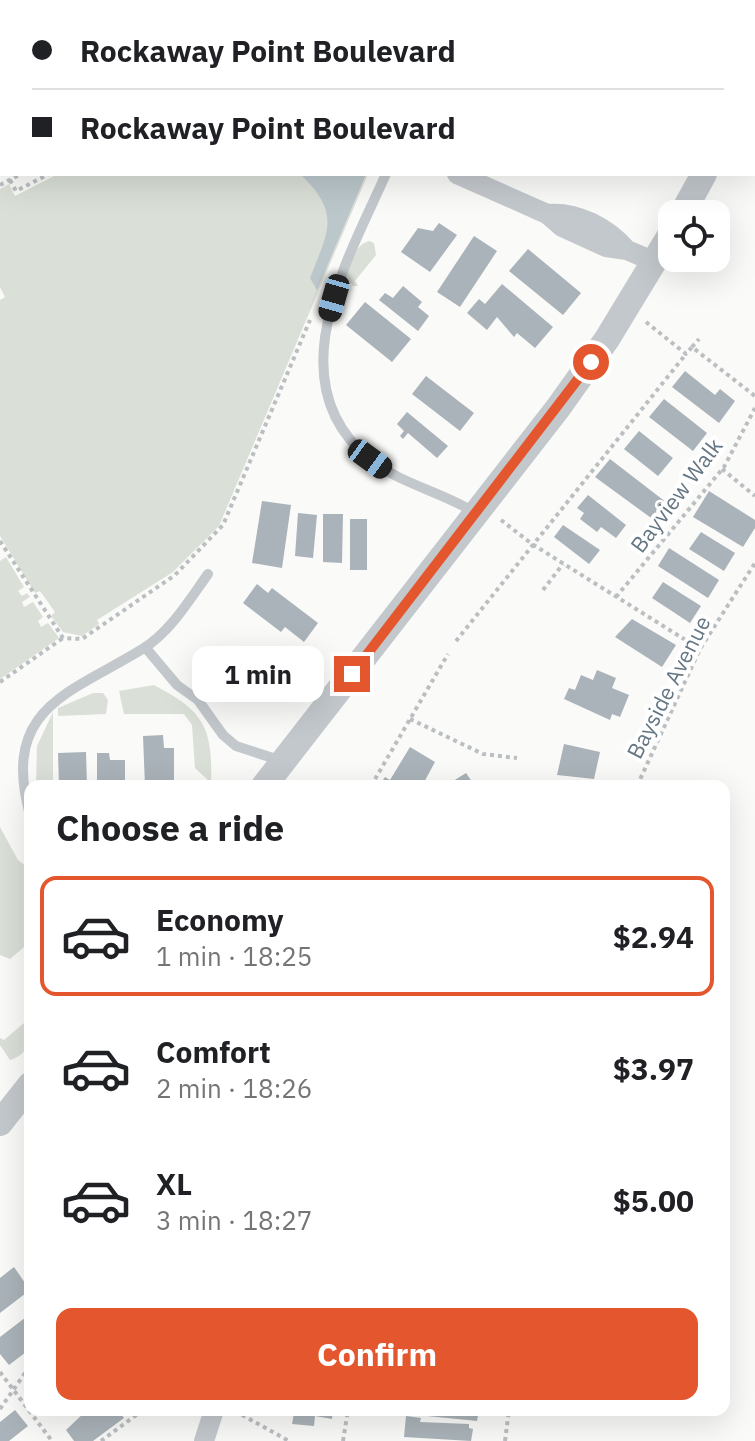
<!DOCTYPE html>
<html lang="en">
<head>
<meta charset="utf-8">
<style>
	body { margin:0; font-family:"IBM Plex Sans",sans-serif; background:#f6f6f6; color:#202124; height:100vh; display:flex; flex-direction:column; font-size:30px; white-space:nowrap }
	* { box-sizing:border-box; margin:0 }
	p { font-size:26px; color:#757577 }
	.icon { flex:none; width:44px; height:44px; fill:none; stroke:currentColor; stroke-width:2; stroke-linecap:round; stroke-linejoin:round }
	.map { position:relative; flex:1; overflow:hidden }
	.sheet { position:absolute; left:24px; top:780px; width:706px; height:636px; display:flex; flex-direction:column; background:#fff; border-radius:16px; box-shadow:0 8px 32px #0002 }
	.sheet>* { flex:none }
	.top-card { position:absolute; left:0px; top:0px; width:756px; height:176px; box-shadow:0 8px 32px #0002; display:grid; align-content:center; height:176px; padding:0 32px; background:#fff }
	.controls { position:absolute; left:658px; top:200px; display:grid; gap:16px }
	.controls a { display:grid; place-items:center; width:72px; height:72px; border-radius:16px; background:#fff; box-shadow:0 8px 32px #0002; font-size:40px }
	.end { position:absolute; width:36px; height:36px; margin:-18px; border:10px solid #e4572e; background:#fff; box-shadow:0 0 0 4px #fff }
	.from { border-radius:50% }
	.bubble { position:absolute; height:56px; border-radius:16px; background:#fff; box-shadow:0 8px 32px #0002; font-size:26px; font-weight:700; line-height:56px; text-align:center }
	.car { position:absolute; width:24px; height:48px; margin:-24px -12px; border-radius:10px; box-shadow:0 0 6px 2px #0007; background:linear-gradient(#222 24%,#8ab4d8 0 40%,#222 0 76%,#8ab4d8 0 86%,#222 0) }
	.top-card b { display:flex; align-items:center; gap:28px; height:76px; font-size:30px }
	.top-card b+b { border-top:2px solid #e0e0e0 }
	.top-card i { width:20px; height:20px; background:#202124 }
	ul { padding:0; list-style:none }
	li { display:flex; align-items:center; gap:24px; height:120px; margin:0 16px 12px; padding:0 16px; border:4px solid transparent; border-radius:16px }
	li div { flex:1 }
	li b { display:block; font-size:30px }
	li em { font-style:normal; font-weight:700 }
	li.active { border-color:#e4572e }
	li>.icon { width:72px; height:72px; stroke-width:1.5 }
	h2 { padding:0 32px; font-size:36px; line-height:96px }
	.button { display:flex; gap:16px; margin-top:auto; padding:16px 32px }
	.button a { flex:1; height:92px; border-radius:16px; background:#e4572e; color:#fff; font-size:32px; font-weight:700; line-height:92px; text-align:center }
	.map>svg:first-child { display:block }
</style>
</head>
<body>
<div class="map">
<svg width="755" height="1441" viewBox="0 0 755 1441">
	<rect width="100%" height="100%" fill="#fafaf8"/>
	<path fill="#dadfd7" d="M58,174H368L219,526L173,572L97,620L99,624L82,636L63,632L51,616L55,612L40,591L35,593L0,536V300L5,297L0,287V189L9,184L15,196Z
		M369,241L374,243L376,255L355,281L358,286H353L346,276C349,263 355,245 369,241Z
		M6,557L24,587L18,591L22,596L27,593L30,597L22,602L24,607L33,602L43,617L38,621L41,627L48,623L59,638L0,679V561Z
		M154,685C203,711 213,726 211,783L195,768L192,725L184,714H124L119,691Z
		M93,693H103L108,700L106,714L58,716V708Z
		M53,712V786H36L37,746Z
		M0,827L18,860L30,869V942L10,959L0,955Z
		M30,1008C30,1029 35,1053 10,1060L0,1045V1038L4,1040L24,1023Z"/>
	<path fill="#bbc7cb" d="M300,174H366L317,290L310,278C329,230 341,213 300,174Z"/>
	<path fill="#aab3b9" d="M439,223L457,235L430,272L401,252L418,228L433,231Z
		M474,236L497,251L460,307L437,292Z
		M528,249L581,293L563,315L509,271Z
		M502,284L553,327L535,348L517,333L514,337L497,317L487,330L467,313L479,299L485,304Z
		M403,286L422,302L418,307L429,316L418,331L379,300L385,293L393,298Z
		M365,302L411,339L392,362L346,325Z
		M685,371L715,395L720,389L735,401L719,423L672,387Z
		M426,376L474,413L460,431L412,394Z
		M664,399L707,433L693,451L649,417Z
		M407,412L448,446L437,458L408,433L403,439L400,436L404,431L397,424Z
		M639,431L673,458L658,476L624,449Z
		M610,459L671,506L658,523L595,477Z
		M709,491L755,520V528L743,547L693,517Z
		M588,495L626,525L616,538L601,527L597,532L580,519L584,513L577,508Z
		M262,501L291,505L282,568L252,563Z
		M298,513L317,515L313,558L295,556Z
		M323,514H343L342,563L323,562Z
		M350,519H367V570H350Z
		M563,525L600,550L589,564L554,537Z
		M701,532L735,553L724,571L689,549Z
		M669,548L719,580L708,598L658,566Z
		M663,582L701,606L690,623L652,598Z
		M257,584L268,593L272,588L318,623L304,642L285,627L281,632L243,603Z
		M632,619L676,645L662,667L615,637Z
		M227,656L261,681L251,695L217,670Z
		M597,670L616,678L612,688L629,695L620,717L612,714L610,720L564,699L569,688L575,690L581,675L593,680Z
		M163,735L164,748H174V786H145L143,736Z
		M564,744L600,752L594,779L557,775Z
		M410,747L435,762L422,786H379L385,777L390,780Z
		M86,752L87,786H59L58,753Z
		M97,753H109L110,760H125V786H97Z
		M466,773L475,786H445L458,778Z
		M14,1267L30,1290L0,1313V1278Z
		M30,1314V1338L26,1341L30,1349L9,1365L0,1354V1337Z
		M15,1410L28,1426L9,1441H0V1422Z
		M87,1410H118L124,1418L93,1441H74L66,1430Z
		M287,1410H333L332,1419L315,1416L314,1426L292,1424L294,1413Z
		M427,1410H479L477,1421L427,1416Z
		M406,1416L421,1418L420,1422L469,1424V1428L473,1429L471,1441L404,1437Z"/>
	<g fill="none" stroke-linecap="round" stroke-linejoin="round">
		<path stroke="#bbbfc2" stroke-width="4" stroke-dasharray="4 4" stroke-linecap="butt" d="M515,0L519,2
			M175,2V0
			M423,2L425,0
			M10,180L16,191L49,174
			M0,185L21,174
			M646,322L686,354L692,347L755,396
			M692,347L699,339
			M722,469L755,496
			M501,520L532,544L700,649
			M0,541L63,638L82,639L175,575L223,525L310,320
			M543,590L563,564
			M616,597L724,467L755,408
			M456,641L686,354
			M0,682L63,638
			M410,719L483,754L517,758
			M371,786L448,654
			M637,786L700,649L755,563
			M0,1372L52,1441
			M0,1409L30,1366
			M235,1411L289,1441
			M101,1441L143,1410
			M343,1441L348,1410
			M505,1441L509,1410"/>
		<path stroke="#c3c8cc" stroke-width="10" d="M386,174C347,261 275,384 371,460C403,485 440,491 474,512
			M145,647L177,685L198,700L223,735L236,746L282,761
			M30,815C0,706 72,693 144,648C171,631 190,599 208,574
			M29,978L30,977"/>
		<path stroke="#c3c8cc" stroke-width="20" d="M0,135L2,133
			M754,141L755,140
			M457,174L547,214L562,227L606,247L627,250L655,262
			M547,214C577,211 608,228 627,250
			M204,1441L214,1410"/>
		<path stroke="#c3c8cc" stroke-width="26" d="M754,72L755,70
			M682,214L704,174
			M264,786L558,408L607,339L672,232
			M0,1123L30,1085"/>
	</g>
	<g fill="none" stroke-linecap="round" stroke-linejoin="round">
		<path stroke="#e4572e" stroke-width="10" d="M352,674L591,362"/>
	</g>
	<g text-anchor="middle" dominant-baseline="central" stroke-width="8" stroke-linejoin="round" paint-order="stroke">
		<g font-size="22" fill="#657683" stroke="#fff">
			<text transform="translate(676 495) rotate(-53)">Bayview Walk</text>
			<text transform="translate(668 687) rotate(-63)">Bayside Avenue</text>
		</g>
	</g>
</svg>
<div class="controls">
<a><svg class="icon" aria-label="locate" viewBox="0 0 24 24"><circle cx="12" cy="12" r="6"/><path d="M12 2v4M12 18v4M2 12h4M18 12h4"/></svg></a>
</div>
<i class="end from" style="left:591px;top:362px"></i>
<i class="end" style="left:352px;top:674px"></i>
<div class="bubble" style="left:192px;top:646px;width:132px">1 min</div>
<i class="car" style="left:334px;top:298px;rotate:196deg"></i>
<i class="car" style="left:370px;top:459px;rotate:126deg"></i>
<div class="top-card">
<b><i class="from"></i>Rockaway Point Boulevard</b>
<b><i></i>Rockaway Point Boulevard</b>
</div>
<section class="sheet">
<h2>Choose a ride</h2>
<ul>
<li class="active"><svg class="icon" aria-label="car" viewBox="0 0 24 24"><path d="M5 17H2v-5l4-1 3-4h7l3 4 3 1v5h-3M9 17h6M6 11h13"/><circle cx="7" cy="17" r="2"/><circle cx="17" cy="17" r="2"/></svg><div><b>Economy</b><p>1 min · 18:25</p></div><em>$2.94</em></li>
<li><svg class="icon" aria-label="car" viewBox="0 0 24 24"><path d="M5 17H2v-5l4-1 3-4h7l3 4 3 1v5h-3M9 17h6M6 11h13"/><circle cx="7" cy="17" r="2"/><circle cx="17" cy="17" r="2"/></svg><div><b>Comfort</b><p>2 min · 18:26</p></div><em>$3.97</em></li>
<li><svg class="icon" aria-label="car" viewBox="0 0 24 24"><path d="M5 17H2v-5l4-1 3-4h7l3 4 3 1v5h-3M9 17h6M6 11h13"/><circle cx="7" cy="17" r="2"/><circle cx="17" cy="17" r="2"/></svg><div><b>XL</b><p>3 min · 18:27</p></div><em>$5.00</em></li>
</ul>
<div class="button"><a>Confirm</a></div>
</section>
</div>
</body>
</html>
